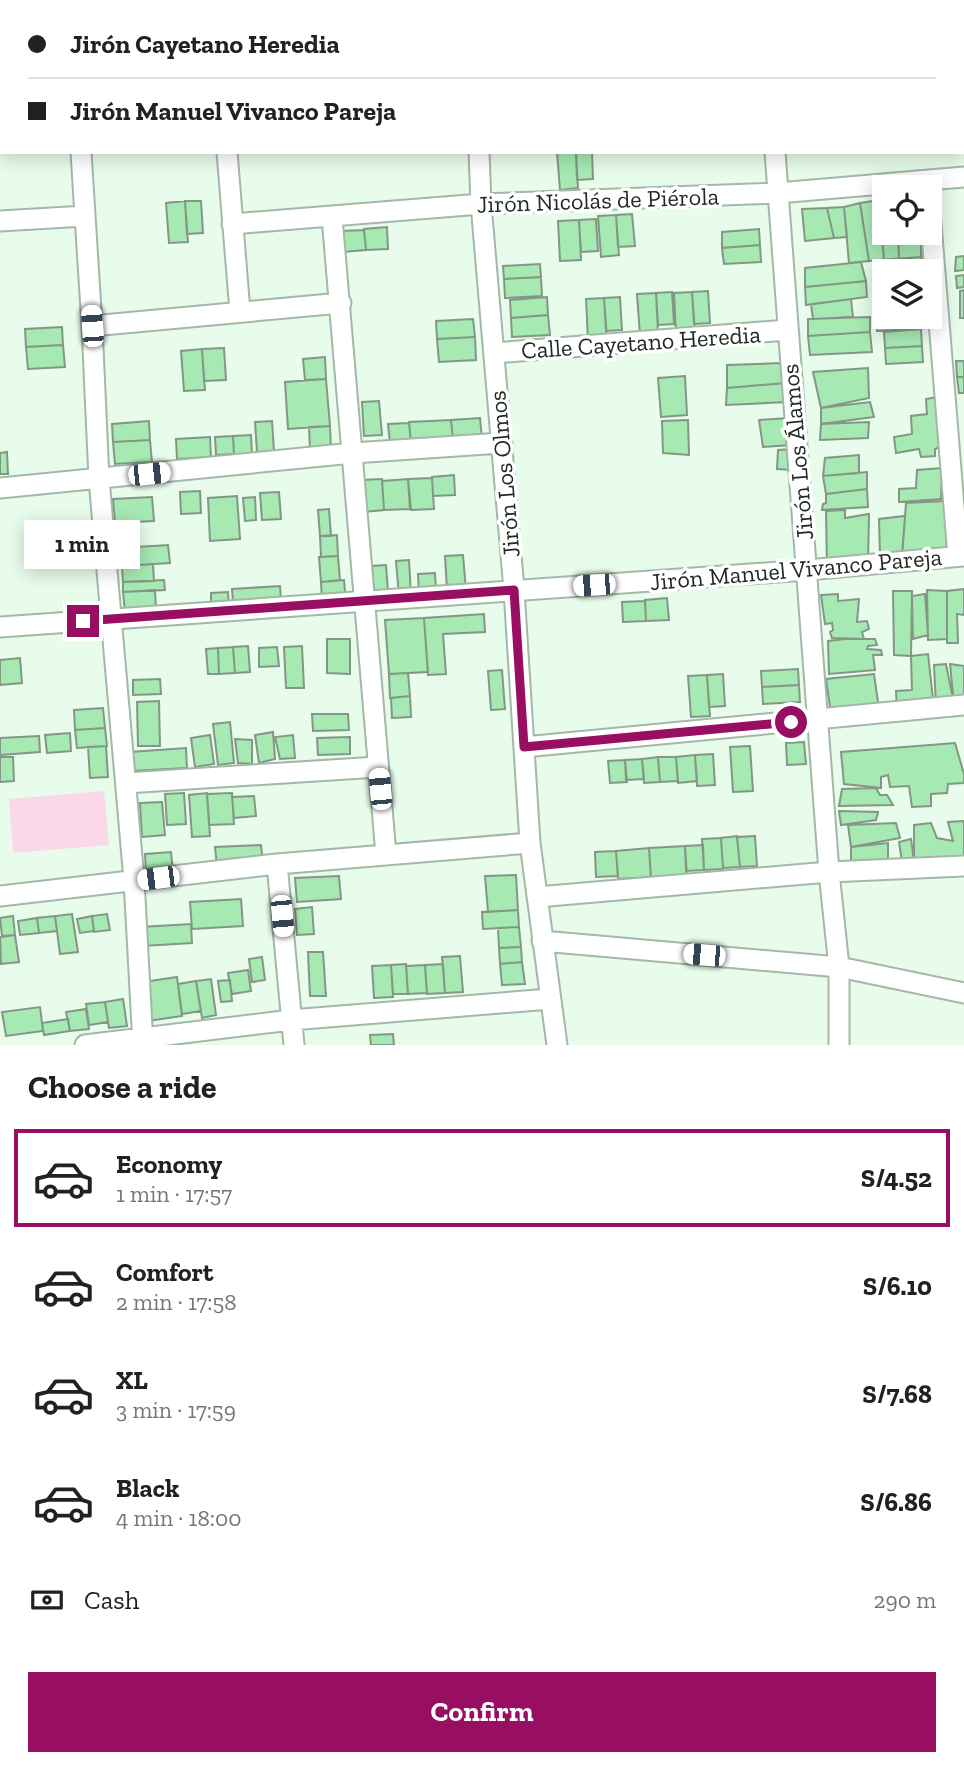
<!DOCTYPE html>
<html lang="en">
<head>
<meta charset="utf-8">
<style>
	body { margin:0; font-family:"Zilla Slab",serif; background:#f6f6f6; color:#202124; height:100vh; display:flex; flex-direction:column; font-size:26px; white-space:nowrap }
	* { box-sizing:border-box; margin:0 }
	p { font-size:23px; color:#757577 }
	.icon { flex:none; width:38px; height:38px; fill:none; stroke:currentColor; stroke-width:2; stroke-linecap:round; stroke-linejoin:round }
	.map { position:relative; height:1045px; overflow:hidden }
	.drawer { display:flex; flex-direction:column; background:#fff; flex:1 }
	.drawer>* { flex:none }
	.banner { position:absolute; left:0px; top:0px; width:964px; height:154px; box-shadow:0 4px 18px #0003; display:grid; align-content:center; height:154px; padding:0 28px; background:#fff }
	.buttons { position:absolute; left:872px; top:175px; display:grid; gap:14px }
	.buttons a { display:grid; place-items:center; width:70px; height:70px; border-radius:0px; background:#fff; box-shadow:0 4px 18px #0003; font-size:35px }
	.end { position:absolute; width:32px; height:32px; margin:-16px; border:9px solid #980e62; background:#fff; box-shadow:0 0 0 4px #fff }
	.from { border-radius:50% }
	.bubble { position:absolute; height:49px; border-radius:0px; background:#fff; box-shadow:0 4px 18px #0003; font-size:23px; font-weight:700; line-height:49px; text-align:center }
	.car { position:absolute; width:21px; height:42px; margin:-21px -10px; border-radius:9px; box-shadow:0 0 5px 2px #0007; background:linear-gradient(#fff 24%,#345 0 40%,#fff 0 76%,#345 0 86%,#fff 0) }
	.banner b { display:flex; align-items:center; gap:24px; height:66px; font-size:26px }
	.banner b+b { border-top:2px solid #e0e0e0 }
	.banner i { width:18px; height:18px; background:#202124 }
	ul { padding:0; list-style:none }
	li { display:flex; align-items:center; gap:21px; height:98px; margin:0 14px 10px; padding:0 14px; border:4px solid transparent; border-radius:0px }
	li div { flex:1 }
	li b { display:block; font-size:26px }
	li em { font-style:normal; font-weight:700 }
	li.current { border-color:#980e62 }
	li>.icon { width:63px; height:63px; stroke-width:1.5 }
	h2 { padding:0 28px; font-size:32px; line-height:84px }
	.pay { display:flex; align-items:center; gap:18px; height:77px; padding:0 28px; font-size:26px }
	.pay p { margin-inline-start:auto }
	.primary-button { display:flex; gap:14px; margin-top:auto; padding:14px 28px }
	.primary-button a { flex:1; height:80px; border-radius:0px; background:#980e62; color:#fff; font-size:28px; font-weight:700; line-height:80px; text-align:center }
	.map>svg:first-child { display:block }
</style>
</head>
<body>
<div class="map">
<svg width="964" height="1045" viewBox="0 0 964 1045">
	<rect width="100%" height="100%" fill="#e8fceb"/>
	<path fill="#fbd8e7" d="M104,791L109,845L13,853L9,799Z"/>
	<path fill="#a6e9b2" stroke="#849686" stroke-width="2" d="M557,152H576L578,188L560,190Z
		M576,152H592L593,179L577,180Z
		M879,200H884V233H898L899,259L884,260Z
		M879,200L884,260L869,261L860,203Z
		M185,201L188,242L169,243L166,203Z
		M185,201H201L203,233L187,234Z
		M860,203L869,261L849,263L844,207Z
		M844,207L847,237L834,238L827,208Z
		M827,208L834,238L805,241L802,209Z
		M632,214L635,246L618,247L616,215Z
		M616,215L619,255L601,257L598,216Z
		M596,219L598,251L581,252L579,220Z
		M579,220L581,260L560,261L558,221Z
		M387,227L388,249L366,250L364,229Z
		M759,229L760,245L722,248V232Z
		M364,230L366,250L343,252L341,231Z
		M898,233H921V257L899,259Z
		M760,245L761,262L724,264L722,248Z
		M964,256V270L955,271L956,257Z
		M921,257L923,271H884V281H881L880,260Z
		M861,262L866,281L805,287V268Z
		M540,264L541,277L504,279L503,266Z
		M964,275V287L957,288L956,276Z
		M541,277L542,296L505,298L504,279Z
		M866,281L867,297L806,305L805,287Z
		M881,281H884V297L875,298L874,282Z
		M964,290V318H960V291Z
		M708,291L710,323L694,324L692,292Z
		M672,292L674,324L658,325L656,293Z
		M692,292L695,332L676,333L674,293Z
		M656,293L658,333L640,335L637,294Z
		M547,297L548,315L511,318L510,300Z
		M620,297L622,330L606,331L604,298Z
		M884,297V314H876L875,298Z
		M604,298L607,339L588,340L586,299Z
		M851,299L853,317L813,319L811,304Z
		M876,314H884V317H928V328L877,331Z
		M548,315L550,335L512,337L511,318Z
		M870,317V332L808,336V319Z
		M473,319L475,337L437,339L436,321Z
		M62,327L63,345L26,347L25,329Z
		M921,329L922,346L885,348L884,332Z
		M870,332L872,352L810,355L808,336Z
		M475,337L476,360L439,362L437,339Z
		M63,345L65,367L28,369L26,347Z
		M922,346L923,362L886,364L885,348Z
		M224,348L226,380L204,381L202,349Z
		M202,349L205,390L184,391L181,351Z
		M325,357L326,379L305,380L303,359Z
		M956,361H964V377H957Z
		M782,363L786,383L727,388V365Z
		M868,368L869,398L821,408L813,372Z
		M685,376L687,415L661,417L658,378Z
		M957,377H964V393H959Z
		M326,379L330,426L288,429L285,382Z
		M786,383L787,402L726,405L727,388Z
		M937,397L943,446L935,449V456L921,457L919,449L896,453L894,437L912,434L911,416L927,414L926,399Z
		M379,401L382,435L364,436L362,402Z
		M870,402L874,417L821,424V408Z
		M480,418L482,439L453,440L451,420Z
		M789,418L791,445L763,447L759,420Z
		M451,420L453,440L411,443L409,422Z
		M688,420L689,455L663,453L662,421Z
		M149,421L150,440L113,442L112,424Z
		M272,421L274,451L257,452L255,422Z
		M869,422L868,438L820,440L821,424Z
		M409,423L411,443L390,444L388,424Z
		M330,426L331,450L310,451L309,427Z
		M251,435L252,454L234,455L233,436Z
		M233,436L234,454L216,455L215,437Z
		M210,437L211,457L177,459L176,439Z
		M150,440L152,462L115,464L113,442Z
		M792,449L791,470L777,469L778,450Z
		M7,452L8,474H0V453Z
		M859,455V473L823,476L825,458Z
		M942,468L941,499L899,502V489L916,488L917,470Z
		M867,472V489L826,494L823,476Z
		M454,475L455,495L433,496L432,477Z
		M432,478L434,509L411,510L408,479Z
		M382,479L384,510L364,512L361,480Z
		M408,479L410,509L384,510L382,481Z
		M867,489L868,507L822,510L823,504L826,503V494Z
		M200,491L201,513L181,514L180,492Z
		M279,492L281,519L262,520L260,493Z
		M237,496L240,539L210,541L208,498Z
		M152,497L154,521L115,523L113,499Z
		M255,497L256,520L245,521L243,498Z
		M946,501L947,553L902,558L906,503Z
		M329,509L331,536H320L318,510Z
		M845,510V518L869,514L868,563L827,566L826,511Z
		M905,516L902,554L880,555L879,519Z
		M337,535L338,556L321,557L320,536Z
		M168,545L170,563L122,566L120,548Z
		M463,555L466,590L447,591L445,556Z
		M338,556L340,580L321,582L319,557Z
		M409,560L411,595L399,596L396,561Z
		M153,564L154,581L123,582L122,566Z
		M386,565L388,592L374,593L372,566Z
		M435,573L436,591L419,593L418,574Z
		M164,580L165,590L123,592V582Z
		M344,580L346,602L322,603L321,582Z
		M280,586L281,600L233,603L232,589Z
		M964,589V615L957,614L958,643H947V591Z
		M155,590L156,610L125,612L123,592Z
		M927,590L947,591V639L928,640Z
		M893,591H912L911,656L894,655Z
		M228,592L229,607L211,608V593Z
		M838,594V601L859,599L857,622L867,621L869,629L862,632L864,639L832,638L830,632L833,630L832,623L825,624L821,595Z
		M925,594L928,635L913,639L912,596Z
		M667,598L669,620L646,621L645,600Z
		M645,601L646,621L623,622L622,602Z
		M484,614L485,632L443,634L446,674L428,675L424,618Z
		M424,618L428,672L389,674L385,620Z
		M327,639H350V674L327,673Z
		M845,639H875L877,645L868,646L867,649L881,650L882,655H873L875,670L829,674L828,641Z
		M248,646L250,672L235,673L233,647Z
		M302,646L304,688H286L284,647Z
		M233,647L235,673L219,674L218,648Z
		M277,647L279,666L259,667V648Z
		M218,648L219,674H208L206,649Z
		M928,654L934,708L897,711L896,691L912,690L911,656Z
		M20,658L22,683L0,685V660Z
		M946,664L954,704L936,705L934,665Z
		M950,664L964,666V703L954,704Z
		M798,669L799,685L762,687L761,671Z
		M502,670L505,709L491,710L488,671Z
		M408,673L410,696L390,698L389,674Z
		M723,674L725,706L709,707L707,675Z
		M874,674L879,709L831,714L826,679Z
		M707,675L710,716L691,717L688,676Z
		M160,679L161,694L133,695V680Z
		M799,685L800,702L763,704L762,687Z
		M410,696L411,717L392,718L391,698Z
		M159,701L160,746H138L137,702Z
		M103,708L105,728L75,730L74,710Z
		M312,714H348L349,730L313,731Z
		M230,722L234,763L218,765L213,724Z
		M105,728L107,746L77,748L75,730Z
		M273,732L275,759L259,763L255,735Z
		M70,733L71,751L47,753L45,735Z
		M210,735L214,764L195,767L191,738Z
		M293,735L295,758L280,759L275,737Z
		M39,736L40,752L0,755V738Z
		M350,737V754L318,755L317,738Z
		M235,739L252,740V764L238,763Z
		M804,742L806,764L787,765L786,743Z
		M955,743L964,774V783L948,784L947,793L931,794V806L912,807L909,786L890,787L888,775L881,777V788L844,784L841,752Z
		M106,746L108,777L90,778L88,747Z
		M750,746L753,791L733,792L730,747Z
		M186,748L187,768L131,771L130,752Z
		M713,754L715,785L697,786L695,755Z
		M695,755L697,781L678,783L676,757Z
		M0,757H13L14,781L0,782Z
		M658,757H676L678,781L660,782Z
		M658,757L660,782L644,783L642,759Z
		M642,759L644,779L626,780L625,760Z
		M625,760L627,782L610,783L608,761Z
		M876,788L880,795H887L893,805L839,806L842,789Z
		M184,793L186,824L167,825L165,794Z
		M207,793L210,836L192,837L189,795Z
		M232,793L234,824L209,825L207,794Z
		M254,796L256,816L234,818L232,797Z
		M162,802L165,835L142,837L140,803Z
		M839,811L878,812L876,820L841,825Z
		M964,821V856L914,860V825L931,823L937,838L953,841L948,822Z
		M896,823L900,838L851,847L848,825Z
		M737,836L740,867L723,868L721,838Z
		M755,836L757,866L740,867L737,837Z
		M721,838L723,869L704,870L702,839Z
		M911,839L914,860L902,862L899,842Z
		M888,843V862L851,866V847Z
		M261,845L263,864L217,867L215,847Z
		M703,845L704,870L686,871L685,846Z
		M685,846L687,876L651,878L649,848Z
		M649,848L651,877L618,879L616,851Z
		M616,851L618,876L596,877L595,852Z
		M171,852L173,872L146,874L145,854Z
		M516,875L518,910L488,912L485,876Z
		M339,876L341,899L297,902L295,878Z
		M241,899L243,926L192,929L190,902Z
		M312,907L314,934L297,935L295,909Z
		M518,910L519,927L483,929L482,912Z
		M72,914L78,952L60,954L55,916Z
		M107,914L110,930L94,932L92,916Z
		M13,916L15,935L2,936L0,918Z
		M55,916L57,931L39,933L37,918Z
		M92,916L94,931L80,933L77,919Z
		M37,918L39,933L20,935L18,921Z
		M191,924L192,943L143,946L141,927Z
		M519,927L521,947L499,948L498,928Z
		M15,935L19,962L1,964L0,937Z
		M521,947L522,962L500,964L499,948Z
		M308,952H323L326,996H310Z
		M460,956L463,992L445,993L442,957Z
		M262,957L265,980L252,982L249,959Z
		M522,962L525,984L502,985L500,964Z
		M406,964L408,994H393L391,965Z
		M443,964L445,993L427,994L425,965Z
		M391,965L393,997L374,998L372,966Z
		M425,965L427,993L408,994L406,966Z
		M248,970L251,991L232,994L228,973Z
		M177,977L182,1016L148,1021L143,982Z
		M211,979L216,1015L202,1018L196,981Z
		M230,980L232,1001L221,1002L218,981Z
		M196,981L201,1011L182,1014L178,984Z
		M123,999L127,1026L109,1028L105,1002Z
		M105,1002L108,1022L89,1025L86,1004Z
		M40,1007L43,1031L6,1036L2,1012Z
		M86,1009L89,1029L70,1031L66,1012Z
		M68,1019L70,1031L44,1035L42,1023Z
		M393,1034L394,1045H371L370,1035Z"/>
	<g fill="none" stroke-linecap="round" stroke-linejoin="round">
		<defs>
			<path id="minor" d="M134,0L139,2
				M474,0V2
				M765,0L766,2
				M81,152L92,326L99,479L134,880L143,1045
				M227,152L240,312
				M479,152L481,204L514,590L530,843L557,1045
				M775,152L829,872L839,967V1045
				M929,199L958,556
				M332,217L386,855
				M0,221L85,216
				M232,224L481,204L778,193L964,177
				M92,326L341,303
				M494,353L787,330
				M0,488L353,453L502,443
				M0,627L807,570L964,556
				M524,747L964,705
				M126,783L378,767
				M277,864L294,1045
				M0,896L277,864L530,843
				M537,897L829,872L964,866
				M542,941L839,967L964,993
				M85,1045L291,1020L550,999"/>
			<path id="primary" d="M570,2L593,0
				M0,44H2"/>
		</defs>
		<use href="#minor" stroke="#a4b8a7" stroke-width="23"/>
		<use href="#primary" stroke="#e4e5e5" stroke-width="35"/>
		<use href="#minor" stroke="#fff" stroke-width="19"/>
		<use href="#primary" stroke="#abf2bc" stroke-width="32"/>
	</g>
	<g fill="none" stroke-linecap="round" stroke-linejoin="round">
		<path stroke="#980e62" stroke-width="9" d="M83,621L514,590L524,747L791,722"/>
	</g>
	<g text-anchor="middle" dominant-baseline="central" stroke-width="7" stroke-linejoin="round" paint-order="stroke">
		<g font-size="24" fill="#212923" stroke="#fff">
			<text transform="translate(598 200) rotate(-2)">Jirón Nicolás de Piérola</text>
			<text transform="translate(641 342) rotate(-4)">Calle Cayetano Heredia</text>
			<text transform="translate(797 452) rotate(-95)">Jirón Los Álamos</text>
			<text transform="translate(504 474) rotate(-95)">Jirón Los Olmos</text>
			<text transform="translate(796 569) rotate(-5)">Jirón Manuel Vivanco Pareja</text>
		</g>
	</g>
</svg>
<div class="buttons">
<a><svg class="icon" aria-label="locate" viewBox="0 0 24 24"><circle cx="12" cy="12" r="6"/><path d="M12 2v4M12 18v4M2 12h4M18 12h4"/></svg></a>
<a><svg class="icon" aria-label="layers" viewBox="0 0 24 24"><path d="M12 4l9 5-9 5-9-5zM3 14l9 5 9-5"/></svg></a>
</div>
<i class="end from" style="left:791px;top:722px"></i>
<i class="end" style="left:83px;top:621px"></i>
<div class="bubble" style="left:24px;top:520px;width:116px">1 min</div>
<i class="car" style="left:92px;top:326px;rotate:356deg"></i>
<i class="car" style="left:149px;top:474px;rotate:84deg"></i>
<i class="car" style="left:594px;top:585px;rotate:266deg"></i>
<i class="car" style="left:380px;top:789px;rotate:355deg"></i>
<i class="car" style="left:158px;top:878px;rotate:263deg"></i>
<i class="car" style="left:282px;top:916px;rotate:175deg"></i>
<i class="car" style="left:704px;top:955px;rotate:275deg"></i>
<div class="banner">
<b><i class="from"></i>Jirón Cayetano Heredia</b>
<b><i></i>Jirón Manuel Vivanco Pareja</b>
</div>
</div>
<section class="drawer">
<h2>Choose a ride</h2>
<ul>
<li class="current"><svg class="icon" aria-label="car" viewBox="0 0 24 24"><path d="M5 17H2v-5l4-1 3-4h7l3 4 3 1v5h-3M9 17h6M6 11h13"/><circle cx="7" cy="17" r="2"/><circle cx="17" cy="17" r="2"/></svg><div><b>Economy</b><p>1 min · 17:57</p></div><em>S/4.52</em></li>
<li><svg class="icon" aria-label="car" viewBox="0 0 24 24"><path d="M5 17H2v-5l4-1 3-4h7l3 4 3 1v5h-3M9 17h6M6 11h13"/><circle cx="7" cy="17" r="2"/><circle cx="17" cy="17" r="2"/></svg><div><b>Comfort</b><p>2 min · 17:58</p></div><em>S/6.10</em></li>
<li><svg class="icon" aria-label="car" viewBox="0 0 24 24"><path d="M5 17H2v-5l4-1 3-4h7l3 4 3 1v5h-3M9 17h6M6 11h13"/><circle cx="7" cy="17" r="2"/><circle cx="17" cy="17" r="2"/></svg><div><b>XL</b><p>3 min · 17:59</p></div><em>S/7.68</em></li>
<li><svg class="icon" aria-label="car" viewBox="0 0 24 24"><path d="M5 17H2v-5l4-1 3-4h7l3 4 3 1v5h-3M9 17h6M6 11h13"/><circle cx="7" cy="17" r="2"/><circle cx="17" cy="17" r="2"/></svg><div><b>Black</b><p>4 min · 18:00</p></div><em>S/6.86</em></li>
</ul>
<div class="pay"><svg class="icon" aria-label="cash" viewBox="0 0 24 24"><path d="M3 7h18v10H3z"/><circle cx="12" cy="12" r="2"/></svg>Cash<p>290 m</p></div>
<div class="primary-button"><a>Confirm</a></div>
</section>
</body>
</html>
